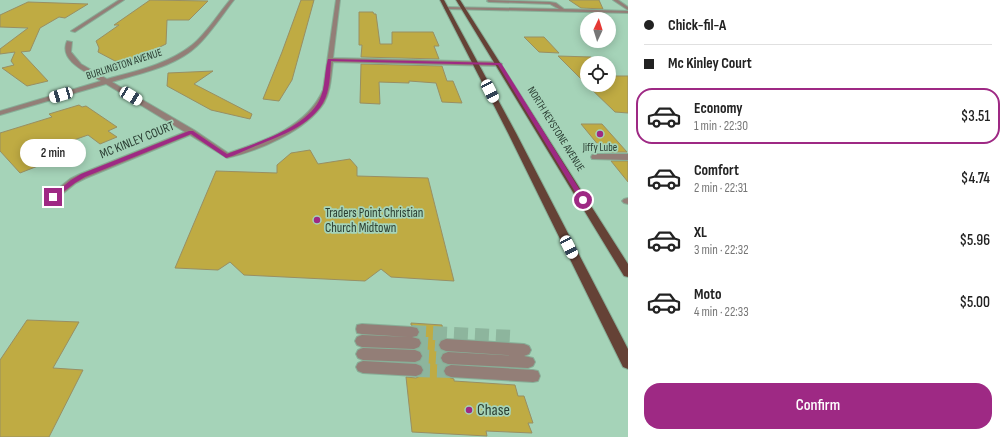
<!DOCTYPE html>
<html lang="en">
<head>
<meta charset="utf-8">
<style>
	body { margin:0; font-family:"Sofia Sans Condensed",sans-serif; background:#f2f2f2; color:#222; height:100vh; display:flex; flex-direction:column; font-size:15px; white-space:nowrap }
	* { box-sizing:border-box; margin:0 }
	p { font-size:13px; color:#767676 }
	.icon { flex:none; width:22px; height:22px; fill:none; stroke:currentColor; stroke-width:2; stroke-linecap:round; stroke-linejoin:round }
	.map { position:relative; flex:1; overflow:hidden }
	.sheet { display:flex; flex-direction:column; background:#fff; width:380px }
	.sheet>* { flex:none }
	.top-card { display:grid; align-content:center; height:88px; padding:0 16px; background:#fff }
	.needle { width:26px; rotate:4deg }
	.buttons { position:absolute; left:580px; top:12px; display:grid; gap:8px }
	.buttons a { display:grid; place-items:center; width:36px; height:36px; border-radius:50%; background:#fff; box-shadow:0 2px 10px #0003; font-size:20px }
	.end { position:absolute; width:18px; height:18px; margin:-9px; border:5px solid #9e2984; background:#fff; box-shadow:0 0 0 2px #fff }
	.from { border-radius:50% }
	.bubble { position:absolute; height:28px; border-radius:14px; background:#fff; box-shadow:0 2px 10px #0003; font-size:13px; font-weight:600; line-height:28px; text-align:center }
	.car { position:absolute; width:12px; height:24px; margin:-12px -6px; border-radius:5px; box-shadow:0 0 3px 1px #0007; background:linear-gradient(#fff 24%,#345 0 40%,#fff 0 76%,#345 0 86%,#fff 0) }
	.top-card b { display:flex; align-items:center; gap:14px; height:38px; font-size:15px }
	.top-card b+b { border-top:1px solid #e0e0e0 }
	.top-card i { width:10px; height:10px; background:#222 }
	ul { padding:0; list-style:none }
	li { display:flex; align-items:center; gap:12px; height:56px; margin:0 8px 6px; padding:0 8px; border:2px solid transparent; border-radius:16px }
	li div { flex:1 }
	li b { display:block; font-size:15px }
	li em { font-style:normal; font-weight:600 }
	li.active { border-color:#9e2984 }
	li>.icon { width:36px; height:36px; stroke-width:1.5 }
	.action { display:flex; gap:8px; margin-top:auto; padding:8px 16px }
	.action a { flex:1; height:46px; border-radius:16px; background:#9e2984; color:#fff; font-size:16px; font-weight:600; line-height:46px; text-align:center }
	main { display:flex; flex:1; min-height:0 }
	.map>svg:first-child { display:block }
</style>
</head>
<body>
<main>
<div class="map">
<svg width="628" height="437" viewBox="0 0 628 437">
	<rect width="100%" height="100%" fill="#a5d3b8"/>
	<path fill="#bfab43" stroke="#988f63" d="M150,0L208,1L189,20H167L166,44L135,59L123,62L115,61L98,52L99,48L96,41L119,25H114Z
		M301,0H314L292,80L279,101L263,99L282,52Z
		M569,0H599L603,9L581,8Z
		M28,2L88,4L65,18L59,17L40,28L30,51L21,52L48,81L27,86L2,68L14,65L11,61L15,52L0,54V49L28,28L0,27V15Z
		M359,12H373L374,14H376L380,44H392V32H433L439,46H434L439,59L361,57L362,45H359Z
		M524,37H544L559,53L539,52Z
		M558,56L591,57L598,63H587V85Z
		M361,64L442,66L447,81H453L462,103L442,102L436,83L409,81V83L379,82L380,104L360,103Z
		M213,71L194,84L252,114L250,119L211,110L167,86L168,73Z
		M609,73L613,76H628V113L615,112L587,85H609Z
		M79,105L82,107L86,106L117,127L108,131L117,137L100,144L88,135L54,147L60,152L38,160L43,164L20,173L0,151V133L52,117L49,114Z
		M581,124H602L627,152H604Z
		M310,150L318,164L350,159L357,167V176L428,178L454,281L391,277L381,269L365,281L244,275L230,262L218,270L175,268L216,171L277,173V165L291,153Z
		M611,161H628V182Z
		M27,320L79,322L53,368L83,370L49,437H0V360Z
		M411,323L442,325L444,338L440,340L438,346L440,350L444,352L442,353L440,359L442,363L447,365L443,370L445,376L454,379V381L515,385L518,396H524L533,423H528L532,433L486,431L487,436L412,432L406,377L416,378L422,375L424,369L422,365L417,363L421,361L423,357L421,351L417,349L422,344L420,338L418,337L420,331L418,327L411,325Z"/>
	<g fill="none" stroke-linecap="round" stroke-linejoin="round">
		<path stroke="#8db59d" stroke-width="14" stroke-dasharray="14 7" stroke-linecap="butt" d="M412,332L513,337
			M414,343L446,345
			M415,356L448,358
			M416,370L451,371"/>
		<defs>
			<path id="minor" d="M119,0H124L75,32L71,31Z
				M230,0H234C223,14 210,34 197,46C175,67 140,73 112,82L194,130L228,153C264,141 307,127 323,90L336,0H340L333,58L499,62L502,64L499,66L333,62C331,76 331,91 324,103C306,131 258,151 227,158L190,135L86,178L76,183L56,199H50L48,197L50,195L70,179L80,174L185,132L106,84L0,115V111L101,81C88,73 58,61 67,41L72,42L71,52L81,64L107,79C136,71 168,64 192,45C205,35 219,13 230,0Z
				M488,0L550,2L556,3L564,9L628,11V13L446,9L444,8L446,7L559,9L550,4L489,2L487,1Z
				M613,0H618L628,7V10Z
				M595,154H628V160L592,159L591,157L592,155Z
				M628,198V204L624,203L622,201L624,199Z
				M362,324L412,327L417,328L419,332L417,336L412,337L419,339L421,343L419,347L414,349L362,347L357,345L355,341L357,337L362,335L409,337L362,334L357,333L356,329L357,325Z
				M446,339L524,344L529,346L531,350L529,354L524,356L533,358L535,362L533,366L528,368L448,364L443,362L441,358L443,354L448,352L521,356L446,351L441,349L439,345L441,341Z
				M363,348L415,350L420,352L422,356L420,360L415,362L363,360L358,358L356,354L358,350Z
				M363,361L416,364L421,366L423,370L421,374L416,376L363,373L358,371L356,367L358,363Z
				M451,365L533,370L538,371L540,376L538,381L533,382L451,377L446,375L444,371L446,367Z"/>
			<path id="major" d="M440,0H444L516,133L628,349V369L623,367L508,133Z
				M456,0H460L628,264V277L624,276Z"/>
		</defs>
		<use href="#minor" stroke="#88af98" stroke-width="2"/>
		<use href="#major" stroke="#88af98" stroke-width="2"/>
		<use href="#minor" fill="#937e77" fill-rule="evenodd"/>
		<use href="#major" fill="#654236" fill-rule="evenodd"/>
	</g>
	<path fill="#9e2984" d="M328,59L501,63L586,200L583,202L580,200L498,65L331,61C330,74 330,91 323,103C309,126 282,135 258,145C247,149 237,155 226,158L191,134L85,177L75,183L55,198L50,197L71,180L81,174L189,131H193L227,154C255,143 304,129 319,101C326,88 324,73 328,59Z"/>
	<g fill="#9e2984" stroke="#a5d3b8" stroke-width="1.5">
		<circle cx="600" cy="134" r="4"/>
		<circle cx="317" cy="220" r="4"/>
		<circle cx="469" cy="410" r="4"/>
	</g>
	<g text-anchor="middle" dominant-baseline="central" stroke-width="3.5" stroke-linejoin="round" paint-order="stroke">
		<g font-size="11" fill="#2b3e33" stroke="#a5d3b8">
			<text transform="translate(124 64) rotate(-18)">BURLINGTON AVENUE</text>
			<text transform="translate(556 129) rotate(58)">NORTH KEYSTONE AVENUE</text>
		</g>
		<g font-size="11" fill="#2b3e33" stroke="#a5d3b8">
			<text x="600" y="147">Jiffy Lube</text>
		</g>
		<g font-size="13" fill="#2b3e33" stroke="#a5d3b8">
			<text transform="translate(137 140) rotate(-22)">MC KINLEY COURT</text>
		</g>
		<g font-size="13" fill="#2b3e33" stroke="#a5d3b8" text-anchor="start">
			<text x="325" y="213">Traders Point Christian<tspan x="325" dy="15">Church Midtown</tspan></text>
		</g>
		<g font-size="16" fill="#2b3e33" stroke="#a5d3b8" text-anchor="start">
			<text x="477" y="410">Chase</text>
		</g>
	</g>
</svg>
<div class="buttons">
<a><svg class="needle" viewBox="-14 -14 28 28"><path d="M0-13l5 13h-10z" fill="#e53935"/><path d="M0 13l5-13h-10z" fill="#767676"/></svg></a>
<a><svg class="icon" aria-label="locate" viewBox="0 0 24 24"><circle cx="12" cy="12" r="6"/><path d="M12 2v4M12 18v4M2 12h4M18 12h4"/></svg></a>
</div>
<i class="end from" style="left:583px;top:200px"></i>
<i class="end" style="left:53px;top:197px"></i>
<div class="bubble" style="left:20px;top:139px;width:66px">2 min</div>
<i class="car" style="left:490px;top:91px;rotate:153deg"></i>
<i class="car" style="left:61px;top:95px;rotate:254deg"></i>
<i class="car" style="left:131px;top:96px;rotate:121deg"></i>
<i class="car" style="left:569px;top:247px;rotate:153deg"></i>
</div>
<section class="sheet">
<div class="top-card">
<b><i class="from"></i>Chick-fil-A</b>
<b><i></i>Mc Kinley Court</b>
</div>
<ul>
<li class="active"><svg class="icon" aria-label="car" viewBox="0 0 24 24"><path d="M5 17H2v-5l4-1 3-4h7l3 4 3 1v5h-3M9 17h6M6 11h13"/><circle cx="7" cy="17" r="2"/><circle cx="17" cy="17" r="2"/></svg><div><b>Economy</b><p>1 min · 22:30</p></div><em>$3.51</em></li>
<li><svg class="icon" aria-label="car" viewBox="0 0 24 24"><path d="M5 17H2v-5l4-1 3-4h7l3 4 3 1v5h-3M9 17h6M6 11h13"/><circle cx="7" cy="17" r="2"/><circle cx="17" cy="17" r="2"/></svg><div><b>Comfort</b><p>2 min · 22:31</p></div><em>$4.74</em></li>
<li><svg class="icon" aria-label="car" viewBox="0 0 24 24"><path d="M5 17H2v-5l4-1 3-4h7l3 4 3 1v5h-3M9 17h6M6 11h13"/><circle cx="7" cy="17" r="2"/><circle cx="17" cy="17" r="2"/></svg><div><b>XL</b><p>3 min · 22:32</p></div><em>$5.96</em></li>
<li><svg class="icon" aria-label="car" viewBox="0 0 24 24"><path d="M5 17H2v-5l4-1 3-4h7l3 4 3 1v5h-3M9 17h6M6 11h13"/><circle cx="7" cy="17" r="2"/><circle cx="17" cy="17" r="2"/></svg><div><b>Moto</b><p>4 min · 22:33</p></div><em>$5.00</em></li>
</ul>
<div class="action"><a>Confirm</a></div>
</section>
</main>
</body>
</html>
